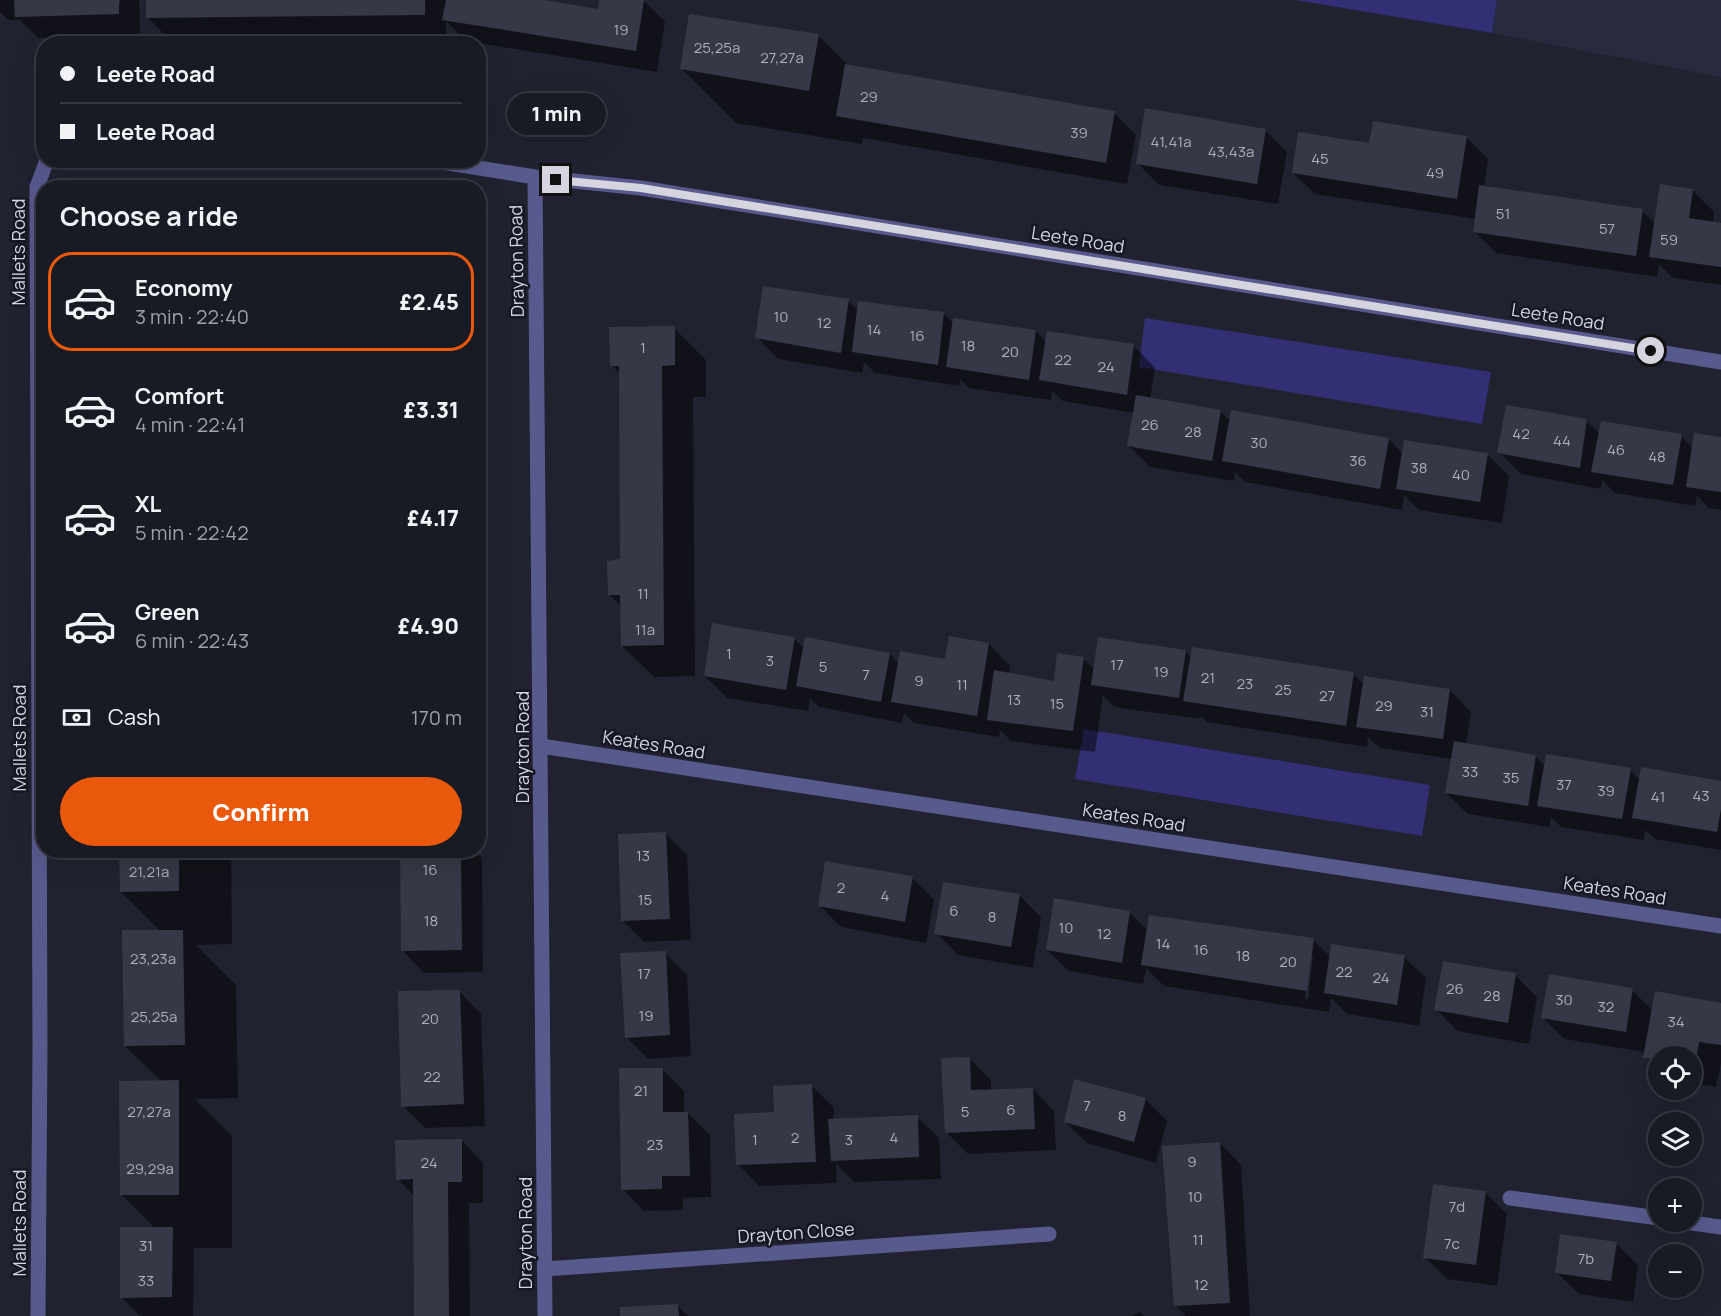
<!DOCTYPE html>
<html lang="en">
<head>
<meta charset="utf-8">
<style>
	body { margin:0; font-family:Manrope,sans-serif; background:#252731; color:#f1f3f6; height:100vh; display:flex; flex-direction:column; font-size:22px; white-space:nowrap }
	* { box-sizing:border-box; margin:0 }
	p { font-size:20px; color:#9fa1a6 }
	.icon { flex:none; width:33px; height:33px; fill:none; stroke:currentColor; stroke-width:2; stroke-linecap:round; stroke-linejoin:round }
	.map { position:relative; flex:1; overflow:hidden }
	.panel { position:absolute; left:36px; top:180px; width:450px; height:678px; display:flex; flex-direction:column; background:#181a24; border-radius:24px; box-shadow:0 6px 24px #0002,0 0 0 2px #363841 }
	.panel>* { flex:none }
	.top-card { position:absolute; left:36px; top:36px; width:450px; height:132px; border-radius:24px; box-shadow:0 6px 24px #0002,0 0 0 2px #363841; display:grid; align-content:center; height:132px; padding:0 24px; background:#181a24 }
	.buttons { position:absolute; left:1648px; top:1046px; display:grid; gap:12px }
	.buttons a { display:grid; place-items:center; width:54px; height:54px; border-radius:50%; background:#181a24; box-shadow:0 6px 24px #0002,0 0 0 2px #363841; font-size:30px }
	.end { position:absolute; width:27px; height:27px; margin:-14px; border:8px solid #d4d5df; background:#111; box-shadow:0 0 0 3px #111 }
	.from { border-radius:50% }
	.bubble { position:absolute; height:42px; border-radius:21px; background:#181a24; box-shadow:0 6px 24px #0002,0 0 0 2px #363841; font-size:20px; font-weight:800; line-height:42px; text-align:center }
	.top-card b { display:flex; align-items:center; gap:21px; height:57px; font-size:22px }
	.top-card b+b { border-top:2px solid #363841 }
	.top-card i { width:15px; height:15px; background:#f1f3f6 }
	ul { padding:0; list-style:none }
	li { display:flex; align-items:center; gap:18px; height:99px; margin:0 12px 9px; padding:0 12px; border:3px solid transparent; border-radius:24px }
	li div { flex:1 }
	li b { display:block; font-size:22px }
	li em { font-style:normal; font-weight:800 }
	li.active { border-color:#ea580c }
	li>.icon { width:54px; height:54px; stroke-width:1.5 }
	h2 { padding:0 24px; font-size:27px; line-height:72px }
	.pay { display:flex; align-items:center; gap:15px; height:66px; padding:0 24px; font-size:22px }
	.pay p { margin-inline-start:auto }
	.cta { display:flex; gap:12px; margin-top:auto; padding:12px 24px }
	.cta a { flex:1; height:69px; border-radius:36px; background:#ea580c; color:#fff; font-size:24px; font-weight:800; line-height:69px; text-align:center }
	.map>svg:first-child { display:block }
</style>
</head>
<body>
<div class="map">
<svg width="1721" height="1316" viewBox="0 0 1721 1316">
	<rect width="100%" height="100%" fill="#202230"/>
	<path fill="#282a3e" d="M1497,0H1721V77L1492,33Z"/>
	<path fill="#322f74" d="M1295,0H1497L1492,33Z
		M1145,318L1491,372L1482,424L1139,367Z
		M1084,729L1430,785L1422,836L1075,779Z"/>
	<path fill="#0007" fill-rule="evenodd" d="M0,0H117L120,5V0H139L140,35H136L137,44H77L70,37L38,38L20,20H8L0,12Z
		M148,0H534L599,11L601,0H643L665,21L657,72L466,41L446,21V36L170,40L148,18Z
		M818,35L849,66L1114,113L1136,135L1127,184L863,138L862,144L736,123L682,69Z
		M1265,130L1287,152L1278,204L1159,185L1137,163Z
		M1466,137L1488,159L1484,187L1642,211L1656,224L1692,190L1714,212L1713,223L1721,224V285L1673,278L1659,264L1657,277L1496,253L1474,231L1476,219L1315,194L1293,173L1370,145Z
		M478,240L486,247V300H478Z
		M848,301L859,311L944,314L954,324L1036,331L1046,342L1134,346L1155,368L1150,399L1220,411L1230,421L1389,439L1403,454H1487L1509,476L1502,523L1419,510L1404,495L1402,510L1245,482L1235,472L1234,481L1150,467L1128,445L1134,413L1063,401L1052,391L1051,400L969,388L960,379L959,386L875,373L864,362L862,373L778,359L757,337Z
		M674,328L706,360V397H693L695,676L654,677L622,646V607L609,594L622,561L620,374L612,365Z
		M1586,421L1600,434L1681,436L1693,448L1721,439V510L1709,508L1697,496L1695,506L1615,493L1602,480L1601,489L1521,474L1499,452Z
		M794,639L804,648L890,654L899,664L947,661L989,644L1010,666L1009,674L1055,682L1083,658L1095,670L1185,651L1192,658L1353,674L1364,685L1450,690L1471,712L1466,745L1535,756L1546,767L1630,770L1640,780L1721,782V850L1655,839L1645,830L1644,840L1561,827L1551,817L1549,827L1468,814L1446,793L1452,759L1380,748L1368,737L1367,747L1207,722L1201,716L1200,719L1114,707L1103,695L1095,752L1011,741L1000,730L999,737L914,723L904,713L902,723L819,707L810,698L808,711L727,698L705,676Z
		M478,730L480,822H478Z
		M666,834L687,855L691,940L644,942L623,921Z
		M121,850H231L232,944L196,945L236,985L238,1098L195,1099L232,1136V1248H194L193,1316H140L121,1297L155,1228L121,1194L162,1082L125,1046L161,932L121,892Z
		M401,850H474L482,858L483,972L424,973L403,951Z
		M912,878L934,899L926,943L841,927L819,905Z
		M1019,895L1041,917L1033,968L958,955L936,933Z
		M1129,912L1148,931L1313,940L1331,957H1404L1426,978L1419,1026L1347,1014L1331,998L1329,1012L1164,986L1146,968L1143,984L1069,971L1047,950ZM1310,956H1313L1308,999H1305Z
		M665,953L687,975L691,1056L648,1059L626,1037Z
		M1515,975L1537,997L1529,1044L1457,1031L1436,1009Z
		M1632,990L1653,1011L1721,1004V1063L1716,1087L1692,1083V1056H1659V1072L1645,1057V1052L1564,1039L1542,1017Z
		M460,992L481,1014L485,1126L425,1128L403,1106Z
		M969,1058L991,1080V1091L1033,1089L1054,1111L1056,1150L968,1154L947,1133Z
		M662,1069L684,1091V1113H688L710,1135L711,1197L683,1198V1210L644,1211L623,1189Z
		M812,1086L834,1108V1120L917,1117L939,1138L941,1179L854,1182L836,1164L837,1183L759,1186L738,1164L776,1114Z
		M1145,1099L1167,1121L1156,1163L1087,1143L1065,1122Z
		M462,1141L483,1163V1203H469L470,1316H416L414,1196L398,1179Z
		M1220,1143L1241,1165L1250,1316H1186L1175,1305Z
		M1485,1192L1507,1214L1497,1286L1447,1279L1425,1257Z
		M1616,1243L1638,1265L1633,1302L1579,1294L1557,1273Z
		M678,1306L688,1316H622Z
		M1140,1312L1144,1316H1130Z"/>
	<path fill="#363847" d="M14,0H119V14L15,17Z
		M146,0H425V15L146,18Z
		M446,0H544L598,9L599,0H644L636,51L442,20Z
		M689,14L819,34L809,91L680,69Z
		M845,64L1115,111L1106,163L836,116Z
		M1145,108L1266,129L1257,184L1136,164Z
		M1373,121L1467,136L1457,199L1292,173L1298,132L1369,143Z
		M1660,184L1693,189L1689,218L1721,223V267L1649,257Z
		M1479,185L1643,209L1636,256L1473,232Z
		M763,286L849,299L841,353L755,338Z
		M858,301L944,312L938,365L852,352Z
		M953,318L1036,330L1029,380L946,367Z
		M675,326V365L662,366L664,645L621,646L620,595H608L607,561L620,559L619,366H610L609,327Z
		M1047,331L1134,344L1127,395L1039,380Z
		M1136,395L1221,410L1212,461L1127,446Z
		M1506,405L1587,419L1580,468L1497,453Z
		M1231,410L1389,438L1380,489L1222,461Z
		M1601,421L1682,434L1673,485L1591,472Z
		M1694,433L1721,437V492L1686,487Z
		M1404,440L1488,453L1480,502L1396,489Z
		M712,623L795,637L786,690L704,676Z
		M949,636L989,643L977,716L891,702L900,651L945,659Z
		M805,637L890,653L881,702L796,686Z
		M1098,637L1186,650L1179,698L1091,685Z
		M1192,647L1354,672L1346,726L1183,701Z
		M1057,653L1084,657L1073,731L987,720L994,670L1054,681Z
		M1364,676L1450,689L1443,739L1356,727Z
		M1454,741L1536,755L1528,806L1445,793Z
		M1546,754L1631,768L1622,819L1537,806Z
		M1641,767L1721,781V809L1717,832L1632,818Z
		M666,832L670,919L621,921L618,834Z
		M119,850H179V891L120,892Z
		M400,850H461L462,950L401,951Z
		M825,861L913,876L905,922L818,906Z
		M943,882L1020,894L1011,947L934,934Z
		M1054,898L1130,911L1122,963L1046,950Z
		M1149,915L1314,938L1307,991L1141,965Z
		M122,930H183L185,1045L124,1046Z
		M1331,944L1405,955L1397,1005L1324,993Z
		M666,951L670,1035L625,1038L620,953Z
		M1443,961L1516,973L1508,1023L1434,1010Z
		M1549,974L1633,988L1626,1032L1541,1018Z
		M460,990L464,1104L401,1107L398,991Z
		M1655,991L1721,1003V1045L1699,1042L1695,1067L1692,1066V1056H1659V1060L1643,1058Z
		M970,1057L971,1090L1033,1088L1035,1129L945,1133L941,1058Z
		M619,1068H663V1112H688L690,1176H662V1189L621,1190Z
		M1074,1079L1146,1098L1134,1142L1064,1122Z
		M179,1080V1195H120L119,1081Z
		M812,1084L816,1162L736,1165L734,1114L774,1112L773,1086Z
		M918,1115L919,1157L831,1161L828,1119Z
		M462,1139V1182H448L449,1316H414L413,1179L396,1180L395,1140Z
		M1220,1142L1230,1303L1174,1306L1162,1146Z
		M1433,1184L1486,1191L1476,1265L1423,1258Z
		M120,1227H173L172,1297L120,1298Z
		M1560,1234L1617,1242L1611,1281L1555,1273Z
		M678,1304L679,1316H620V1307Z"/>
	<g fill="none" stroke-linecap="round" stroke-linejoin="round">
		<path stroke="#585a8e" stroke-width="15" d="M1510,1198L1659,1218
			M1678,1221L1721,1227"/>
		<path stroke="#585a8e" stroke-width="15" d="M429,160L535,177L641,188L1721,362
			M535,177L545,1316
			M541,746L1721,926
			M545,1269L1049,1234
			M38,1316L40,1048L37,187L47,160"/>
	</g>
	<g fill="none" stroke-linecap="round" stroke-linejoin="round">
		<path stroke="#d4d5df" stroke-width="8" d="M556,180L641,188L1651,351"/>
	</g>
	<g text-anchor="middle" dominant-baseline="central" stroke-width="5" stroke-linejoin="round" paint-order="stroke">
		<g font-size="15" fill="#acaeb9">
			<text x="621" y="29">19</text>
			<text x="717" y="47">25,25a</text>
			<text x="782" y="57">27,27a</text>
			<text x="869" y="96">29</text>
			<text x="1079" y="132">39</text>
			<text x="1171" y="141">41,41a</text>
			<text x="1231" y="151">43,43a</text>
			<text x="1320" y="158">45</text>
			<text x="1435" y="172">49</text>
			<text x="1503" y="213">51</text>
			<text x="1607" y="228">57</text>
			<text x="1669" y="239">59</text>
			<text x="781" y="316">10</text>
			<text x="824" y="322">12</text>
			<text x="874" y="329">14</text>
			<text x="917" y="335">16</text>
			<text x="968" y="345">18</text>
			<text x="643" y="347">1</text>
			<text x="1010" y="351">20</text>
			<text x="1063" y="359">22</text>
			<text x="1106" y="366">24</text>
			<text x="1150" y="424">26</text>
			<text x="1193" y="431">28</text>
			<text x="1521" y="433">42</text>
			<text x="1562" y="440">44</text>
			<text x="1259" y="442">30</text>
			<text x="1616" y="449">46</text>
			<text x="1657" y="456">48</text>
			<text x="1358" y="460">36</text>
			<text x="1419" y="467">38</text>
			<text x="1461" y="474">40</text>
			<text x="643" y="593">11</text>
			<text x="645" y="629">11a</text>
			<text x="729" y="653">1</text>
			<text x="770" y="660">3</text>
			<text x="1117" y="664">17</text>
			<text x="823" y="666">5</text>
			<text x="1161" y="671">19</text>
			<text x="866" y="674">7</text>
			<text x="1208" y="677">21</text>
			<text x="919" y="680">9</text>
			<text x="1245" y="683">23</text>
			<text x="962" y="684">11</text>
			<text x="1283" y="689">25</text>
			<text x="1327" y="695">27</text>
			<text x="1014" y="699">13</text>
			<text x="1057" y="703">15</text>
			<text x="1384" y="705">29</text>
			<text x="1427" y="711">31</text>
			<text x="1470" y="771">33</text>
			<text x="1511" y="777">35</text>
			<text x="1564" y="784">37</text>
			<text x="1606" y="790">39</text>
			<text x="1701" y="795">43</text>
			<text x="1658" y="796">41</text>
			<text x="643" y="855">13</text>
			<text x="430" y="869">16</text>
			<text x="149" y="871">21,21a</text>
			<text x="841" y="887">2</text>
			<text x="885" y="895">4</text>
			<text x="645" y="899">15</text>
			<text x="954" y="910">6</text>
			<text x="992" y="916">8</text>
			<text x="431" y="920">18</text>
			<text x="1066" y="927">10</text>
			<text x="1104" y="933">12</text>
			<text x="1163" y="943">14</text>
			<text x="1201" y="949">16</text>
			<text x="1243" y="955">18</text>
			<text x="153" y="958">23,23a</text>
			<text x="1288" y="961">20</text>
			<text x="1344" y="971">22</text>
			<text x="644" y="973">17</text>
			<text x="1381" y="977">24</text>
			<text x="1455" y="988">26</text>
			<text x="1492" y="995">28</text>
			<text x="1564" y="999">30</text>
			<text x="1606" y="1006">32</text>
			<text x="646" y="1015">19</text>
			<text x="154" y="1016">25,25a</text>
			<text x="430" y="1018">20</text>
			<text x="1676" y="1021">34</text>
			<text x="432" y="1076">22</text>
			<text x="641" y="1090">21</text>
			<text x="1087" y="1105">7</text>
			<text x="1011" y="1109">6</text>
			<text x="149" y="1111">27,27a</text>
			<text x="965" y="1111">5</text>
			<text x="1122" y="1115">8</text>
			<text x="795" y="1137">2</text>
			<text x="894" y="1137">4</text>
			<text x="755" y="1139">1</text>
			<text x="849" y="1139">3</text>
			<text x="655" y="1144">23</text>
			<text x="1192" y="1161">9</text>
			<text x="429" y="1162">24</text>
			<text x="150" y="1168">29,29a</text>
			<text x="1195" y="1196">10</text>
			<text x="1457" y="1206">7d</text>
			<text x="1198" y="1239">11</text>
			<text x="1452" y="1243">7c</text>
			<text x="146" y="1245">31</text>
			<text x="1586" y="1258">7b</text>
			<text x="146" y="1280">33</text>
			<text x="1201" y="1284">12</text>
		</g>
		<g font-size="18" fill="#d4d5df" stroke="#171826">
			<text transform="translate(1078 239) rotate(9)">Leete Road</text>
			<text transform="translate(18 252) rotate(-90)">Mallets Road</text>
			<text transform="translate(516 261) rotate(-91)">Drayton Road</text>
			<text transform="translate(1558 316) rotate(9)">Leete Road</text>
			<text transform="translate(19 738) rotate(-90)">Mallets Road</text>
			<text transform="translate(654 744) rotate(9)">Keates Road</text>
			<text transform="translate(522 747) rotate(-90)">Drayton Road</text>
			<text transform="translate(1134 817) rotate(9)">Keates Road</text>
			<text transform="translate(1615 890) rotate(9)">Keates Road</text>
			<text transform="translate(19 1223) rotate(-90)">Mallets Road</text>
			<text transform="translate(796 1232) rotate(-4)">Drayton Close</text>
			<text transform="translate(525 1233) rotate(-90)">Drayton Road</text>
		</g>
	</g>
</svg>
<div class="buttons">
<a><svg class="icon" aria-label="locate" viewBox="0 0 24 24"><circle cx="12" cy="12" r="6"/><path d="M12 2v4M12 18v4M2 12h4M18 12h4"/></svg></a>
<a><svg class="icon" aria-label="layers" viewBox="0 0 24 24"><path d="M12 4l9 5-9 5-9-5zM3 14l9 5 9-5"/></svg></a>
<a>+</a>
<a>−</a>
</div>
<i class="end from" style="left:1651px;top:351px"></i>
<i class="end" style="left:556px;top:180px"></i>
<div class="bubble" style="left:507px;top:93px;width:99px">1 min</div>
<div class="top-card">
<b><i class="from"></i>Leete Road</b>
<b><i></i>Leete Road</b>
</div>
<section class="panel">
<h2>Choose a ride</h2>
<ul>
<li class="active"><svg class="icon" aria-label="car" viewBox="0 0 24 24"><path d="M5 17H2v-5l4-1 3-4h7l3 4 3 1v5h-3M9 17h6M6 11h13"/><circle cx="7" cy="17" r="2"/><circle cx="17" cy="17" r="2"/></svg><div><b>Economy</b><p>3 min · 22:40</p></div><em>£2.45</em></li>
<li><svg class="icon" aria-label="car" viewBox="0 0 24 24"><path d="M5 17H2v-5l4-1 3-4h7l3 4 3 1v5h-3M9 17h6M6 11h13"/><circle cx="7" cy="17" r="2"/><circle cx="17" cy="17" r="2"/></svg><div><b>Comfort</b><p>4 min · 22:41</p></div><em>£3.31</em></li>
<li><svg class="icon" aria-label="car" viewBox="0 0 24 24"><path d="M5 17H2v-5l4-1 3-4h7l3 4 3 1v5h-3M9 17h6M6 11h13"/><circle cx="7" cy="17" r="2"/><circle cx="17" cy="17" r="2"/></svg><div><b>XL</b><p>5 min · 22:42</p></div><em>£4.17</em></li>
<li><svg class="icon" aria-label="car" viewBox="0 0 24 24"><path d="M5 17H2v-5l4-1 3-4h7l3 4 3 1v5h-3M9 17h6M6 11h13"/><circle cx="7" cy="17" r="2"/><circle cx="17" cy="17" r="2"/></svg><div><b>Green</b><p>6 min · 22:43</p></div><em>£4.90</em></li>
</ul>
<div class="pay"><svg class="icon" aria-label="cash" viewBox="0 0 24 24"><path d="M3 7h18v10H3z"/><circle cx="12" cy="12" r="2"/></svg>Cash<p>170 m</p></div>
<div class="cta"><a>Confirm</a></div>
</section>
</div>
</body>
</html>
